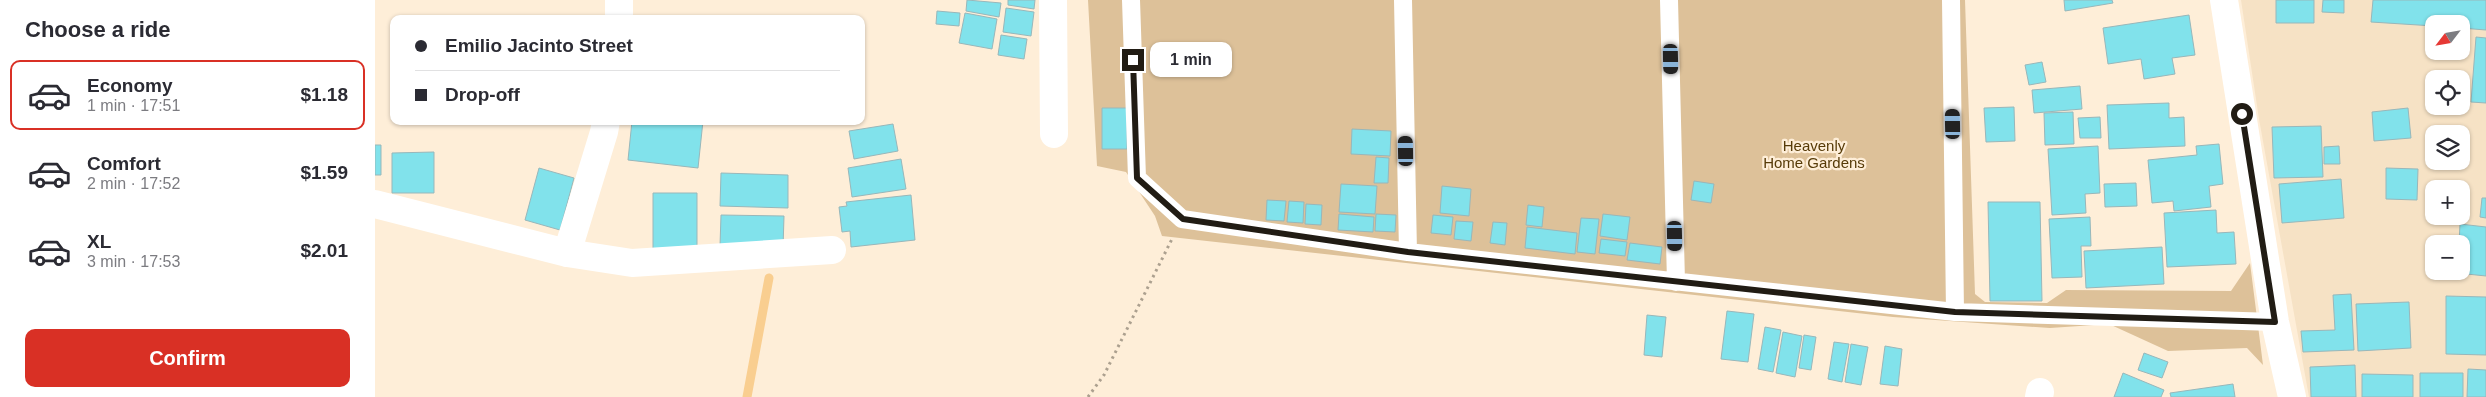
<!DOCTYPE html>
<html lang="en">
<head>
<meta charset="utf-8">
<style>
	body { margin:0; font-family:Arial,sans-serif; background:#f2f2f3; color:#2b2b33; height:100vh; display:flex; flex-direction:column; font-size:19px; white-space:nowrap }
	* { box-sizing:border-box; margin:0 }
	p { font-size:16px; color:#7c7c81 }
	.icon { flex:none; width:28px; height:28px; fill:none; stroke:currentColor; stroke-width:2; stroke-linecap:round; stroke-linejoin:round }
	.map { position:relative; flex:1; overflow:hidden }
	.drawer { display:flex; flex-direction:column; background:#fff; width:375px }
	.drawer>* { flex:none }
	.hud { position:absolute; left:15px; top:15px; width:475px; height:110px; border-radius:10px; box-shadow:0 1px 4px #0004; display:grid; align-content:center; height:110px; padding:0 25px; background:#fff }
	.needle { width:32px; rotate:239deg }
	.buttons { position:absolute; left:2050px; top:15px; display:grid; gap:10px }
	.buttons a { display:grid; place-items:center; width:45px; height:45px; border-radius:10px; background:#fff; box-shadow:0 1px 4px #0004; font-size:25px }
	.end { position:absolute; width:22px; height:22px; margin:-11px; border:6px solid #211c14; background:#fff; box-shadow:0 0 0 2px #fff }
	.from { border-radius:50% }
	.bubble { position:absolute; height:35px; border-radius:10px; background:#fff; box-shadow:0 1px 4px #0004; font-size:16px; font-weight:800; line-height:35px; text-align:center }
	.car { position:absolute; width:15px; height:30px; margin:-15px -8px; border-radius:6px; box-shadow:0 0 4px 1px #0007; background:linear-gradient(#222 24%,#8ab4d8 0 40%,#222 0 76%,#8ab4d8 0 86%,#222 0) }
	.hud b { display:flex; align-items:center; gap:18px; height:48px; font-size:19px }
	.hud b+b { border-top:1px solid #e1e1e2 }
	.hud i { width:12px; height:12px; background:#2b2b33 }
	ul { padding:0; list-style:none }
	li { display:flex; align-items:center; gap:15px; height:70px; margin:0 10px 8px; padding:0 15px; border:2px solid transparent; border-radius:10px }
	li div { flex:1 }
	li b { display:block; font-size:19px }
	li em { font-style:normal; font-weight:800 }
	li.on { border-color:#d93025 }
	li>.icon { width:45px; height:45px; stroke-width:1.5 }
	h2 { padding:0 25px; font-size:22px; line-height:60px }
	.action { display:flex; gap:10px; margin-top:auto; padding:10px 25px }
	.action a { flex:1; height:58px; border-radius:10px; background:#d93025; color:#fff; font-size:20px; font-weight:800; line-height:58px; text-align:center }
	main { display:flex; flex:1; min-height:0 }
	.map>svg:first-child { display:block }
</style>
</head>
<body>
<main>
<section class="drawer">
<h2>Choose a ride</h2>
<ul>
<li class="on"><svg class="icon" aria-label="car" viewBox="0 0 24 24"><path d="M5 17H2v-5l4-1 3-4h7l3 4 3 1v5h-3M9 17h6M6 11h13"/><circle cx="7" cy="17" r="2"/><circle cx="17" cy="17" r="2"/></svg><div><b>Economy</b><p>1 min · 17:51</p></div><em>$1.18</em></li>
<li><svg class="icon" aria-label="car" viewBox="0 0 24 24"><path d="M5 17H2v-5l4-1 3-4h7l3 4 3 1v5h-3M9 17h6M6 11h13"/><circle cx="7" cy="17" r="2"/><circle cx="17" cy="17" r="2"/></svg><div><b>Comfort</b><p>2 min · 17:52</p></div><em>$1.59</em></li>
<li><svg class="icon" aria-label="car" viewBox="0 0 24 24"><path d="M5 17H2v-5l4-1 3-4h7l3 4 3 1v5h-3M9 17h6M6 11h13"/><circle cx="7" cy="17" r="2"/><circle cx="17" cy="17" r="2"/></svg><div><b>XL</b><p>3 min · 17:53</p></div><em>$2.01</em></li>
</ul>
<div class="action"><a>Confirm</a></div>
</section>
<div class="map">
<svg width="2111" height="397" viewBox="0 0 2111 397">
	<rect width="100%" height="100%" fill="#feeed8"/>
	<path fill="#f6e2c5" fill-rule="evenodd" d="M1866,0H2111V397H1934L1884,119ZM2059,24H2086V51H2059ZM2059,79H2086V106H2059ZM2059,134H2086V161H2059ZM2059,189H2086V216H2059ZM2059,244H2086V271H2059Z"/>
	<path fill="#ddc199" d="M713,0H1590L1600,294L1610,302L1672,303L1691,290L1856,291L1875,263L1888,365L1872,348L1793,351L1734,324L1675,328L1518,317L787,236L780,216L751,172L722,166Z"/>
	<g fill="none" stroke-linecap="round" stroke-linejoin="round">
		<path stroke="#f9ce90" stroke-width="9" d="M372,397L394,278"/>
	</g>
	<path fill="#81e2eb" stroke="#98b7ba" d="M592,0L626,3L624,17L591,11Z
		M633,0H660L659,9L633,5Z
		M1689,0H1737L1738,3L1690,11Z
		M1901,0H1939V23H1901Z
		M1948,0H1969V13L1947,12Z
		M1998,0H2111V30L2086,28V24H2059V26L1996,22Z
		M631,8L659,12L656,36L628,32Z
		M562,11L585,13L584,26L561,24Z
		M590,13L622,19L617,49L584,43Z
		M1814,15L1820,55L1797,58L1800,74L1769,79L1766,59L1733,64L1728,28Z
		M626,35L652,39L649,59L623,55Z
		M2101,37L2111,38V103L2096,102Z
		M1667,62L1671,82L1654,85L1650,65Z
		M1705,86L1707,109L1659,113L1657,90Z
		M1794,103V118L1809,117L1810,146L1734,149L1732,105Z
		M1639,107L1640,141L1611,142L1609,108Z
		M727,108H752V149H727Z
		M2033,108L2036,138L1999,141L1997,112Z
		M1698,112L1699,144L1670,145L1669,113Z
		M1725,117L1726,138H1705L1703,118Z
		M257,121H328L323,168L253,160Z
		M518,124L523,151L479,159L474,131Z
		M1946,126L1948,177L1899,178L1897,127Z
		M977,129L1016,131L1015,156L976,154Z
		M1844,144L1848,184L1834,186L1836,207L1799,211L1798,201L1777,203L1773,160L1822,155L1821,146Z
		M0,145H6V175H0Z
		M1723,146L1725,193L1710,194L1711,213L1677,215L1673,149Z
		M1964,146L1965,164H1949V147Z
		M59,152V193H17V153Z
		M1001,157L1014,158L1013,183H999Z
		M526,159L531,189L477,197L473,168Z
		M164,168L199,178L185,230L150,220Z
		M2011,168L2043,169L2042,200L2011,199Z
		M346,173L413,175V208L345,206Z
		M1966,179L1969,218L1907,223L1904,184Z
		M1319,181L1339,184L1336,203L1316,200Z
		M1761,183L1762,206L1730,207L1729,184Z
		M966,184L1002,186L1000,214L964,212Z
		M1067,186L1096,189L1094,216L1065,213Z
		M278,193H322V253L278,254Z
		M536,195L540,240L476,247L475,231L467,232L464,207L472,206L471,202Z
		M2107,198H2111V218L2105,217Z
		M892,200L911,201L909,221L891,220Z
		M914,201L929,202L928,223L912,222Z
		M1613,202H1665L1667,301H1615Z
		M931,204L947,205L946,225L930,224Z
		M1153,205L1169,207L1167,227L1151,225Z
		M1841,210L1842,233L1859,232L1861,264L1792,267L1789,213Z
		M964,214L999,217L998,232L963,230Z
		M1001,214L1021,215L1020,232L1000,231Z
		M1228,214L1255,217L1252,240L1225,236Z
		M346,215L409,216L408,248L345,246Z
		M1058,215L1078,217L1076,235L1056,233Z
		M1715,217L1716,246H1706L1707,277L1677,278L1674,219Z
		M1206,218L1224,219L1220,254L1202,252Z
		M1081,221L1098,222L1096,241L1079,239Z
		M1118,222L1132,223L1130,245L1115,243Z
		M2085,224L2111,227V276L2082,273V271H2086V244H2084Z
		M1152,227L1202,233L1200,254L1150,248Z
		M1226,239L1252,242L1250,256L1224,253Z
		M1255,243L1287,247L1285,264L1252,260Z
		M1787,247L1789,284L1711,288L1709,251Z
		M1976,294L1979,350L1928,352L1926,331L1960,330L1958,295Z
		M2071,296L2111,297V355L2071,354Z
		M2034,302L2036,348L1983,351L1981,304Z
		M1352,311L1379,314L1373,362L1346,359Z
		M1272,315L1291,317L1287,357L1269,355Z
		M1390,327L1406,330L1398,372L1383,369Z
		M1408,332L1427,336L1420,377L1401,373Z
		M1429,335L1441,337L1436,370L1424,368Z
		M1459,342L1474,344L1467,382L1453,379Z
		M1476,344L1493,347L1486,385L1470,382Z
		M1510,346L1527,349L1523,386L1505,384Z
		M1769,353L1793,362L1787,378L1763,370Z
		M1980,365L1981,397H1936L1935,367Z
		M2093,369L2111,370V397H2092Z
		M1748,373L1789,390L1786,397H1739Z
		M2045,373H2088V397H2045Z
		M1987,374L2038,375V397H1987Z
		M1858,384L1860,397H1796L1795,393Z"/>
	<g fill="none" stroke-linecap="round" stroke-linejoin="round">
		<path stroke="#aca08f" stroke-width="3" stroke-dasharray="2.5 4" stroke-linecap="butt" d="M713,397L729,375L797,239"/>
		<path stroke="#fff" stroke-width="18" d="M756,0L762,178L807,219L1033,252L1580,312L1900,322
			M1028,0L1033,252
			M1294,0L1301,282
			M1576,0L1580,312"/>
		<path stroke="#fff" stroke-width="28" d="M244,0V19
			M678,0L679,134
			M0,204L192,253L257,263L457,250
			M192,253L229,132L231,121
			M1664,397L1665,392"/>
		<path stroke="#fff" stroke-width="28" d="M1849,0L1900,322L1917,397"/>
	</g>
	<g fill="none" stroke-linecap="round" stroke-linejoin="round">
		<path stroke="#211c14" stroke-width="6" d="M758,60L762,178L808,219L1033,252L1580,312L1900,322L1867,114"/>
	</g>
	<g text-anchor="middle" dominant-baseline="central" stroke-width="4.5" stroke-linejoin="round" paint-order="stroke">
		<g font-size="15" fill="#573b08" stroke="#feeed8">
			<text x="1439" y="145">Heavenly<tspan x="1439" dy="17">Home Gardens</tspan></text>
		</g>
	</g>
</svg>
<div class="buttons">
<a><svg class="needle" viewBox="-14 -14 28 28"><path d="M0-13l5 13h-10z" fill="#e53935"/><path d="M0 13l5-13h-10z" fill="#7c7c81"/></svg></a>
<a><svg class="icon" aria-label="locate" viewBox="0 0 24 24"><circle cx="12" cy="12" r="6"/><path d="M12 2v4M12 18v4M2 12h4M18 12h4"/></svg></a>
<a><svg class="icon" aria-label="layers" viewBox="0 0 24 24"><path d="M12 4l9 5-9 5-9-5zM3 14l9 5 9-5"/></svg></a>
<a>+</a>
<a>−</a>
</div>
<i class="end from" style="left:1867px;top:114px"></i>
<i class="end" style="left:758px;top:60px"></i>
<div class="bubble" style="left:775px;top:42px;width:82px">1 min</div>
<i class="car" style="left:1296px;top:59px;rotate:179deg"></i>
<i class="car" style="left:1578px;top:124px;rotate:359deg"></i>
<i class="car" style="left:1031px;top:151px;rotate:359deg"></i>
<i class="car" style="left:1300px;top:236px;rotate:179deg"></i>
<div class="hud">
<b><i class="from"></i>Emilio Jacinto Street</b>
<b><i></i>Drop-off</b>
</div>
</div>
</main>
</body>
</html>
